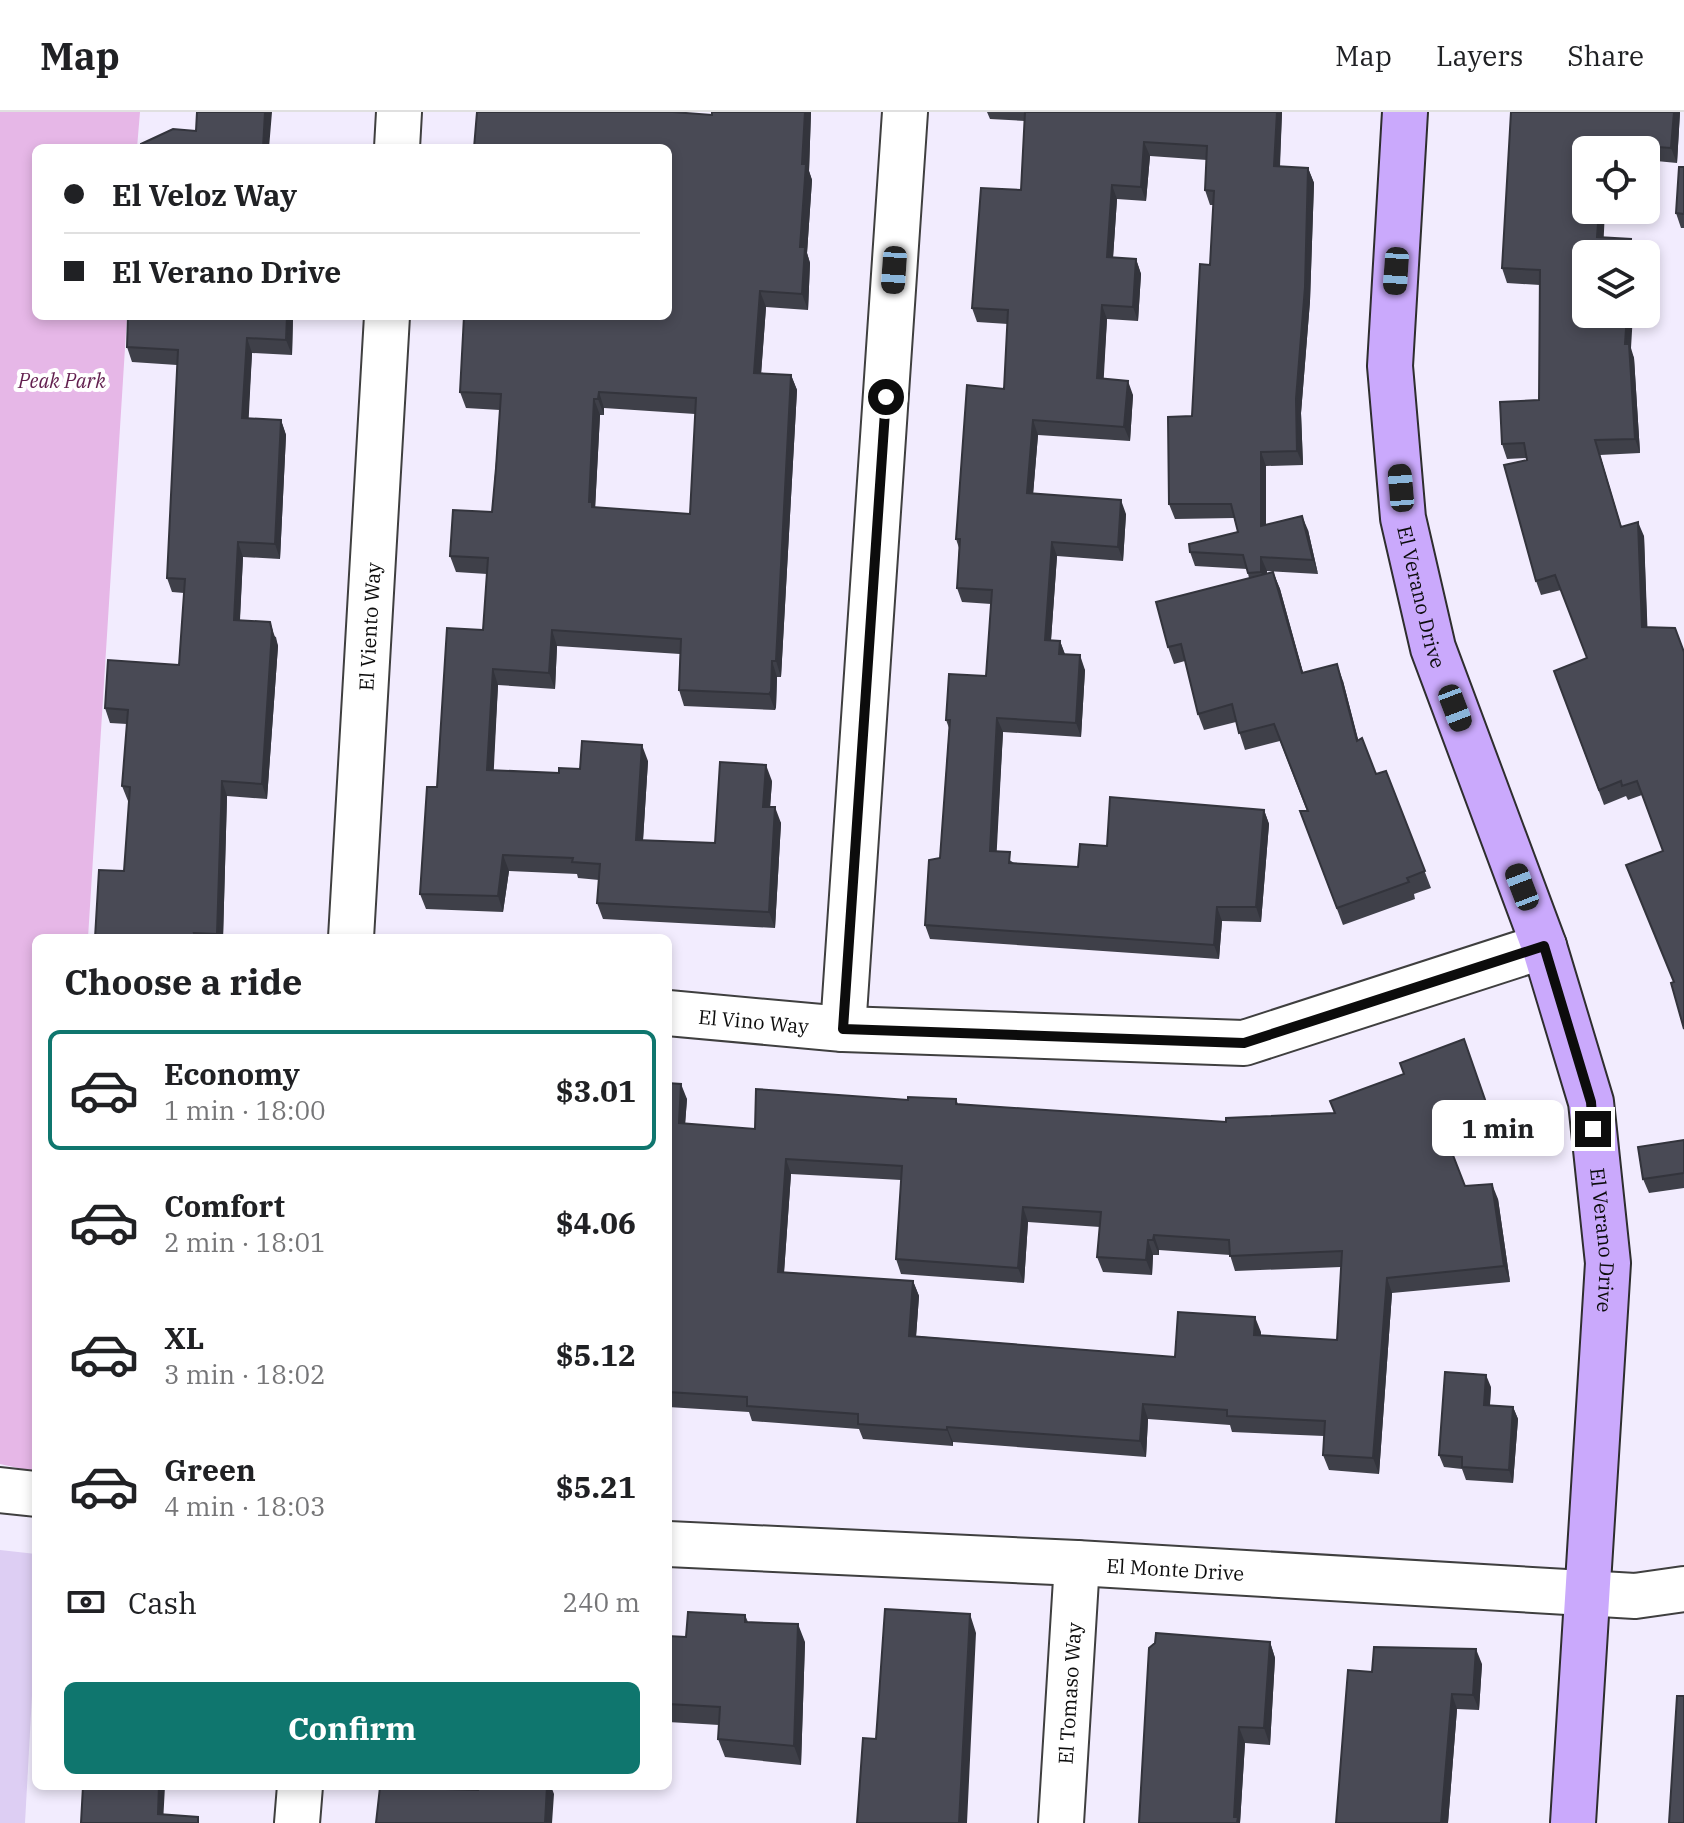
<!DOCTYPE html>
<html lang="en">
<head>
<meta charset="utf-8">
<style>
	body { margin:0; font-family:"IBM Plex Serif",serif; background:#f6f6f6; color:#202124; height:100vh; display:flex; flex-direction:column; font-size:30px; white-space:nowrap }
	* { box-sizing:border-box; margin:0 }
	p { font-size:26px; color:#757577 }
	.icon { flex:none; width:44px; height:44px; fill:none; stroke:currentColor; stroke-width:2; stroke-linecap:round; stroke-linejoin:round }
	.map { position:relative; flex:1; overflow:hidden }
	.panel { position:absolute; left:32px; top:822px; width:640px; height:856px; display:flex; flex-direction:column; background:#fff; border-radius:12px; box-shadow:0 4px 12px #0003 }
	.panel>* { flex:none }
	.hud { position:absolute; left:32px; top:32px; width:640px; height:176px; border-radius:12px; box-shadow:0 4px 12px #0003; display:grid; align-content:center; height:176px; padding:0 32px; background:#fff }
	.tools { position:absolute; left:1572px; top:24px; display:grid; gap:16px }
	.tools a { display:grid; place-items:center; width:88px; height:88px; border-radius:12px; background:#fff; box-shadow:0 4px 12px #0003; font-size:40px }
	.end { position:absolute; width:36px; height:36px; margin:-18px; border:10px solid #0c0c0c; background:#fff; box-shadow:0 0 0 4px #fff }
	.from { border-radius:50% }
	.bubble { position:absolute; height:56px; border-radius:12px; background:#fff; box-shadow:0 4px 12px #0003; font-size:26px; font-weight:700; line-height:56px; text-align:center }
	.car { position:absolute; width:24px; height:48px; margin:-24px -12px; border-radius:10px; box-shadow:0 0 6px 2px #0007; background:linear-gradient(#222 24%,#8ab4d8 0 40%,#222 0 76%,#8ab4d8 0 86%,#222 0) }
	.hud b { display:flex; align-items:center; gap:28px; height:76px; font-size:30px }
	.hud b+b { border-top:2px solid #e0e0e0 }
	.hud i { width:20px; height:20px; background:#202124 }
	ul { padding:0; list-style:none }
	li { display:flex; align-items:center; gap:24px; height:120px; margin:0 16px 12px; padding:0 16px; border:4px solid transparent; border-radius:12px }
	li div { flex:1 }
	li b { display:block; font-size:30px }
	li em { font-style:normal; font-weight:700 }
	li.on { border-color:#0f766e }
	li>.icon { width:72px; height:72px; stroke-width:1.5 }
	h2 { padding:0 32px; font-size:36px; line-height:96px }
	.pay { display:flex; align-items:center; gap:20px; height:88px; padding:0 32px; font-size:30px }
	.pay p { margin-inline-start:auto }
	.action { display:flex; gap:16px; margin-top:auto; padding:16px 32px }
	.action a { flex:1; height:92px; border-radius:12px; background:#0f766e; color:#fff; font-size:32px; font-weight:700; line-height:92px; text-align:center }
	header { display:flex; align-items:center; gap:48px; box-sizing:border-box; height:112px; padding:0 40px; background:#fff; border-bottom:2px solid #e0e0e0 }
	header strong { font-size:38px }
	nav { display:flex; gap:44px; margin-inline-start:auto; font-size:28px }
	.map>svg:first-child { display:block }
</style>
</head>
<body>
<header>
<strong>Map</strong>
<nav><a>Map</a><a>Layers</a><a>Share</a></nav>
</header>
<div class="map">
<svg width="1684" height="1711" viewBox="0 0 1684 1711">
	<rect width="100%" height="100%" fill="#f2ecfe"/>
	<path fill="#ddcef3" d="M0,1438L36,1442V1511L25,1711H0Z"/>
	<path fill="#e6b7e7" d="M0,0H140L137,36H36V204H127L88,826H36V1360L0,1352Z"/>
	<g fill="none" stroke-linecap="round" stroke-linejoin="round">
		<defs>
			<g id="street">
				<path d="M397,36L399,0"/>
				<path id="s1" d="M351,826L387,204"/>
				<path id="s2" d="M668,901L843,917L1244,931L1544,834"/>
				<path d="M843,917L905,0"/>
				<path d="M0,1378L36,1382"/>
				<path id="s3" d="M668,1432L1077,1451L1635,1484L1684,1477"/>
				<path d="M297,1711L300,1674"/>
				<path id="s4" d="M1061,1711L1077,1451"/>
			</g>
			<g id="secondary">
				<path id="s5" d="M1405,0L1390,254L1403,406L1433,536L1544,834L1591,990L1608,1151L1573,1711"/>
			</g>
		</defs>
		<use href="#street" stroke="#3f3f3f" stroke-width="48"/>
		<use href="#secondary" stroke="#2e2e2e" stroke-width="48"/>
		<use href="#street" stroke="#fff" stroke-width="44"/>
		<use href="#secondary" stroke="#caa9fc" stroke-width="44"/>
	</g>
	<path fill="#3f4049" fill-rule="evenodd" d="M712,0H811L809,59L812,68L807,141L810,151L808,198L766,195L761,261L791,263L797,278L781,565H777L776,595L775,598L684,594L679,578L680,542L557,534L555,577L498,573L493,658L559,661L580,657L648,649L643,728L715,731L772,669L770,695L781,711L775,816L603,807L597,791L599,768L578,766L577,762L509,759L503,800L426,797L420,782L437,675L483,518L487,462L456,460L450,444L492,400L500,298L466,296L460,280L668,204V36L712,3ZM604,296L695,302L690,402L595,396L600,303H604Z
		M987,0H1282L1280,55L1308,56L1314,71L1310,189L1301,301L1303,353L1266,354V413L1308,418L1318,462L1267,459V462L1273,460L1280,477L1303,561L1343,569L1358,628L1376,662L1386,659L1431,776L1414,782L1415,787L1343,813L1300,699H1307L1280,629L1245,638L1236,610L1204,618L1198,602L1185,549L1174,552L1168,535L1249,466L1247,457L1195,454L1190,440L1238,420L1234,406L1175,407L1169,392L1192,304L1210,153L1213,93H1210L1205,78L1207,48L1150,44L1146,89L1117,87L1113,146L1136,147L1141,162L1138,209L1107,207L1103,267L1133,283L1130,329L1038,323L1033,382L1126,402L1123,449L1057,444L1051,528L1060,529L1065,542L1085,558L1081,625L1003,620L996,739L1014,751L1078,755L1107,734L1264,698L1269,712L1261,810L1222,809L1219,847L930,827L925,813L940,746L949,616L946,608L986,564L991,492L962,490L957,476L959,436L956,427L1004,277L1008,212L977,210L972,196L1021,78L1025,9L990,7Z
		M1511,0H1680L1677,51L1646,48V38H1586L1603,126L1631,127L1637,142H1586L1634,246L1640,341L1600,343L1621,415L1644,424L1647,515L1674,870L1626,753L1663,739L1642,683L1628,688L1626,684L1604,693L1554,559L1587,546L1561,478L1541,483L1536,469L1526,346L1507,347L1502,332L1539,288L1540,173L1507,171L1502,156Z
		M1684,55V116H1681L1676,101Z
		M293,204L292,243L252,241L248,306L281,308L286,323L280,447L243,445L240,508L276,525L278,534L267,687L227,684L223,826H95L124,759L129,689H128L122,674L127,612L110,611L105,596L179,553L184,481L172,480L167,466L177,253L132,250L127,235Z
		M1464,927L1495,1017L1450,1035L1465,1074L1498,1087L1510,1170L1392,1181L1379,1362L1329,1358L1323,1343L1324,1324L1232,1320L1230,1313L1148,1307L1146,1345L953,1330V1334L863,1327L859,1317L752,1309L749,1300L668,1295V971L687,987L685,1012L755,1017L908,988L956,987L958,992L1226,1010L1335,1001ZM791,1062L901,1068L896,1147L901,1162L1024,1171L1028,1110L1100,1115L1097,1145L1103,1160L1152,1163L1153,1143H1159V1138L1230,1143L1235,1159L1341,1155L1337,1228L1261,1223V1220L1175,1245L916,1224L919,1184L913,1169L784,1160Z
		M1684,1028V1076L1649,1081L1643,1067Z
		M1491,1275L1490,1293L1513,1295L1518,1307L1513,1371L1466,1368L1462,1357L1444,1355L1439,1343Z
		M745,1503L748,1510L805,1530L801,1653L725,1645L718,1627L719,1613L668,1610V1524L686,1525Z
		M1270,1530L1275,1546L1270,1633L1245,1631L1240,1711H1139Z
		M1482,1552L1479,1598L1457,1597L1448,1711H1336L1372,1560Z"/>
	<path fill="#33343c" d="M265,0H272L269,36H263Z
		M805,0H811L809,59L812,68L807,141L810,151L808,198L802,182L800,135Z
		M1277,0H1282L1279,69L1274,54Z
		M1674,0H1680L1677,51L1671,36Z
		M1144,30L1150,44L1146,89L1141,75Z
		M1308,56L1314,71L1310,189L1301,301L1303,353L1297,339L1296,287Z
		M1112,73L1117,87L1112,160L1107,145Z
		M1599,98H1605L1603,140L1597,125Z
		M1631,127L1637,142H1630Z
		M1136,147L1141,162L1138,209L1133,195Z
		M760,179L766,195L760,277L754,261Z
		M1102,193L1107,207L1103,280L1097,266Z
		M1627,202H1633L1631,236L1634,246L1640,341L1635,327L1625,232Z
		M287,204H293L292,243L286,228Z
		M247,226L252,241L248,320L242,306Z
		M791,263L797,278L781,565L776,549Z
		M1128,269L1133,283L1130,329L1124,315Z
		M599,280L604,296V303L598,287Z
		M594,287L600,303L595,398L598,411L589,390Z
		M281,308L286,323L280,447L275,432Z
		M1033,308L1038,323L1032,395L1027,381Z
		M1595,328L1600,343L1626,430L1621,415Z
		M1261,340L1266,354V429L1261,414Z
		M1121,388L1126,402L1123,449L1118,435Z
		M1302,404L1308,418L1318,462L1313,448Z
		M1638,410L1644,424L1648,530L1642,515Z
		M238,430L243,445L239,523L234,508Z
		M1052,430L1057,444L1050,542L1045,528Z
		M1261,445L1267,459V474L1261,460Z
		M1273,460L1280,477L1308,578L1302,561Z
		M270,510L278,534L267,687L262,672Z
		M552,518L557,534L555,577L549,561Z
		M1060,529L1065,543L1059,542Z
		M1080,543L1085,558L1081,625L1076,611Z
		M772,549L777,565L776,595L775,598L769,582Z
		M1337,552L1343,569L1363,646L1357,629Z
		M493,557L498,573L493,674L487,658Z
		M997,606L1003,620L996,753L990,739Z
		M642,633L648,649L642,744L636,728Z
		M766,653L772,669L769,710L763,695Z
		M222,669L227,684L223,826H219L217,822Z
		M775,695L781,711L775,816L769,800Z
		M1264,698L1269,712L1261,810L1256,795Z
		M503,743L509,759L503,800L498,784Z
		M1217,795L1222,809L1219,847L1214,833Z
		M681,972L687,987L684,1026L679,1011Z
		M786,1047L791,1062L783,1175L778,1160Z
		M1492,1072L1498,1087L1510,1170L1504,1154Z
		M1023,1095L1028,1110L1024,1171L1018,1156Z
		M1154,1123L1159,1138V1143L1153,1128Z
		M1148,1128L1153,1143L1152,1163L1146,1148Z
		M1387,1166L1392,1181L1379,1362L1373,1346Z
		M913,1169L919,1184L915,1239L909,1224Z
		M1255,1205L1261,1220L1260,1238L1254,1223Z
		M1486,1263L1491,1275L1489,1305L1484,1293Z
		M1143,1292L1148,1307L1146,1345L1140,1329Z
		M1513,1295L1518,1307L1513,1371L1509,1358Z
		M947,1315L953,1330V1334L947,1318Z
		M970,1502L976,1521L967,1711H959Z
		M798,1512L805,1530L801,1653L794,1634Z
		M1270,1530L1275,1546L1270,1633L1264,1616Z
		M1476,1537L1482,1552L1479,1598L1473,1583Z
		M1452,1582L1457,1597L1448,1711H1441Z
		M1239,1615L1245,1631L1240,1711H1236L1234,1705Z
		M159,1674H165L163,1711L158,1702Z
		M547,1674H551L554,1682L552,1711H545Z"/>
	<path fill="#494a55" stroke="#33343c" stroke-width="2" fill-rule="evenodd" d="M197,0H265L263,36H141V32L173,17L196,19Z
		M477,0H673L712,3V0H805L802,52H806L800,135H805L802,182L760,179L754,261L791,263L776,549H772L771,579L769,582L679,578L681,527L552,518L549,561L493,557L487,658L559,661V656L580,657L582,629L642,633L636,728L715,731L720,650L766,653L763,695H775L769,800L597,791L600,752L572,750L573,746L503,743L498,784L420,782L427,675H437L447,516L483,518L488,446L450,444L453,398L492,400L496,356L501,282L460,280L464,204H668V36H474ZM599,280L696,286L690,402L592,395V390H589L594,287H598Z
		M1025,0H1277L1274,54L1308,56L1305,175L1296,287L1297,339L1261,340V414L1302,404L1313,448L1261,445V460L1248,461L1243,443L1190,440L1189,432L1238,420L1231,392H1169L1168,305L1192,304L1200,152L1210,153L1214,79L1205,78L1207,34L1144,30L1141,75L1112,73L1107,145L1136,147L1133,195L1102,193L1097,266L1128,269L1124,315L1033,308L1027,381L1121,388L1118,435L1052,430L1045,528L1060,529L1059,542L1080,543L1076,611L997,606L990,739L1010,740L1009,751L1078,755L1080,732L1107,734L1110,685L1264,698L1256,795H1217L1214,833L925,813L929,748L940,746L950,608H946L949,562L986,564L992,478L957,476L960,427H956L967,273L1004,277L1008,198L972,196L981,76L1021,78Z
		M1511,0H1674L1671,36L1602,31V38H1586V98H1599L1597,125L1631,127L1630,142H1586V202H1627L1625,232H1629L1635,327L1595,328L1621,415L1638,410L1642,515L1675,516L1684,540V917L1671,871L1674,870L1626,753L1663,739L1637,669L1622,674L1621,669L1599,678L1554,559L1587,546L1555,463L1536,469L1504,353L1527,348L1524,331L1502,332L1500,290L1539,288L1540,158L1502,156Z
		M1679,55H1684V102L1676,101Z
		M128,204H287L286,228L247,226L242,306L281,308L275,432L238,430L234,508L270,510L272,519L262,672L222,669L217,822L194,821L196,826H95L99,758L124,759L130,675L122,674L128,598L105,596L108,548L179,553L185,467L167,466L178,238L127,235Z
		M1273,460L1302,561L1337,552L1357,629L1362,626L1376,662L1386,659L1425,759L1407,766L1409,770L1337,796L1300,699H1308L1274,612L1239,621L1232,592L1198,602L1181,532L1168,535L1156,490Z
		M1464,927L1490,1002L1444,1020L1465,1074L1492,1072L1504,1154L1387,1166L1373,1346L1323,1343L1325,1309L1227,1304V1298L1143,1292L1140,1329L947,1315V1318L858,1312V1302L747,1294V1285L668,1280V971L681,972L679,1011L755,1017L756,977L908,988V985L956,987V992L1226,1010V1006L1335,1001L1330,989L1404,962L1400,951ZM786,1047L902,1054L896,1147L1018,1156L1023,1095L1101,1100L1097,1145L1146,1148L1148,1128H1153L1154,1123L1229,1128L1230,1144L1342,1139L1337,1228L1254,1223L1255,1205L1178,1200L1175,1245L909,1224L913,1169L778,1160Z
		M1684,1028V1061L1643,1067L1638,1035Z
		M1445,1260L1486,1263L1484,1293L1513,1295L1509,1358L1462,1355V1345L1439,1343Z
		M885,1497L970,1502L959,1711H857L863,1626L876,1627Z
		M688,1500L745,1503V1510L798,1512L794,1634L718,1627L720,1595L668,1592V1524L686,1525Z
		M1156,1521L1270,1530L1264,1616L1239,1615L1234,1705H1238L1237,1711H1139L1149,1536L1155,1531Z
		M1374,1535L1476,1537L1473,1583L1452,1582L1441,1711H1336L1348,1558L1372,1560Z
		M1677,1584H1684V1711H1669Z
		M83,1674H159L158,1702L198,1705V1711H81Z
		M479,1674H547L545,1711H376L380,1675L478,1678Z"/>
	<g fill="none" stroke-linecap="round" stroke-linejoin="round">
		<path stroke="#0c0c0c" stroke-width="10" d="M886,285L843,917L1244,931L1544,834L1591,990L1593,1017"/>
	</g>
	<g text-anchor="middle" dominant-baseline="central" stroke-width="8" stroke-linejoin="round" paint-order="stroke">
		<g font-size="20" font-style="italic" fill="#621f4e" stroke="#fff">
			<text x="62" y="268">Peak Park</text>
		</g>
		<g font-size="20" fill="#0c0c0c" stroke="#fff">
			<text stroke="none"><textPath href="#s5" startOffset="488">El Verano Drive</textPath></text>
			<text stroke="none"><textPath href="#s1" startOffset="312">El Viento Way</textPath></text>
			<text stroke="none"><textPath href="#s2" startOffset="86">El Vino Way</textPath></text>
			<text stroke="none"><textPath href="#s5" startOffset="1160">El Verano Drive</textPath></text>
			<text stroke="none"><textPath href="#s3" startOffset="508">El Monte Drive</textPath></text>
			<text stroke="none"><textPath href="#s4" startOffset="130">El Tomaso Way</textPath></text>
		</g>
	</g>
</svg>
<div class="tools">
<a><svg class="icon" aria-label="locate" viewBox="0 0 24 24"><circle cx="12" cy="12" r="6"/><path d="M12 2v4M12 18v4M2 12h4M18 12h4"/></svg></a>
<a><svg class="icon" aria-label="layers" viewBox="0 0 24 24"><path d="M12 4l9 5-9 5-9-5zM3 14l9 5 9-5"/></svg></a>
</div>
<i class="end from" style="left:886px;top:285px"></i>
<i class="end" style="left:1593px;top:1017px"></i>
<div class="bubble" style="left:1432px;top:988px;width:132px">1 min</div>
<i class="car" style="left:894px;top:158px;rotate:184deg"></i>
<i class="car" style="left:1396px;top:159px;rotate:184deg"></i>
<i class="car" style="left:1401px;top:376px;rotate:355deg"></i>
<i class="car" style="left:1455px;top:596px;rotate:159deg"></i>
<i class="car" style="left:1522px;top:775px;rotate:339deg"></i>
<div class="hud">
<b><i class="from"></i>El Veloz Way</b>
<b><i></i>El Verano Drive</b>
</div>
<section class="panel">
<h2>Choose a ride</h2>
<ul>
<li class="on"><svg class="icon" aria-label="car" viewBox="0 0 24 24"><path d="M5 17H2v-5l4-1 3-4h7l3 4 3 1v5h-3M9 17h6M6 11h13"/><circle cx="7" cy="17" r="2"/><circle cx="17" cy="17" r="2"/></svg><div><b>Economy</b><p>1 min · 18:00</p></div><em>$3.01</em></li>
<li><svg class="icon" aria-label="car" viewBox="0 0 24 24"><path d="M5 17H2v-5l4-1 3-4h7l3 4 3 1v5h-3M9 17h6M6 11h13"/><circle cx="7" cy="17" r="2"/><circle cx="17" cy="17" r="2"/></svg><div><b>Comfort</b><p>2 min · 18:01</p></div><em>$4.06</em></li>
<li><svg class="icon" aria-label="car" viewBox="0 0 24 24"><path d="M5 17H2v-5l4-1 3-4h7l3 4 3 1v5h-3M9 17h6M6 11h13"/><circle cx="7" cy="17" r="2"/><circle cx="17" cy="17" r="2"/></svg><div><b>XL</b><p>3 min · 18:02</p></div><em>$5.12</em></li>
<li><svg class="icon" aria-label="car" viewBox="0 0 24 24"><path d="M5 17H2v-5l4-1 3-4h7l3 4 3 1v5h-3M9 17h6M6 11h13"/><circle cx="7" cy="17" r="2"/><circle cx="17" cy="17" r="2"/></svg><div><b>Green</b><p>4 min · 18:03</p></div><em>$5.21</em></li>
</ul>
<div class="pay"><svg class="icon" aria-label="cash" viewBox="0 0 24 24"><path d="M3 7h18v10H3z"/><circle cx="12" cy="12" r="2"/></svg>Cash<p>240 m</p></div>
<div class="action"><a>Confirm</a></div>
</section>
</div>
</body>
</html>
